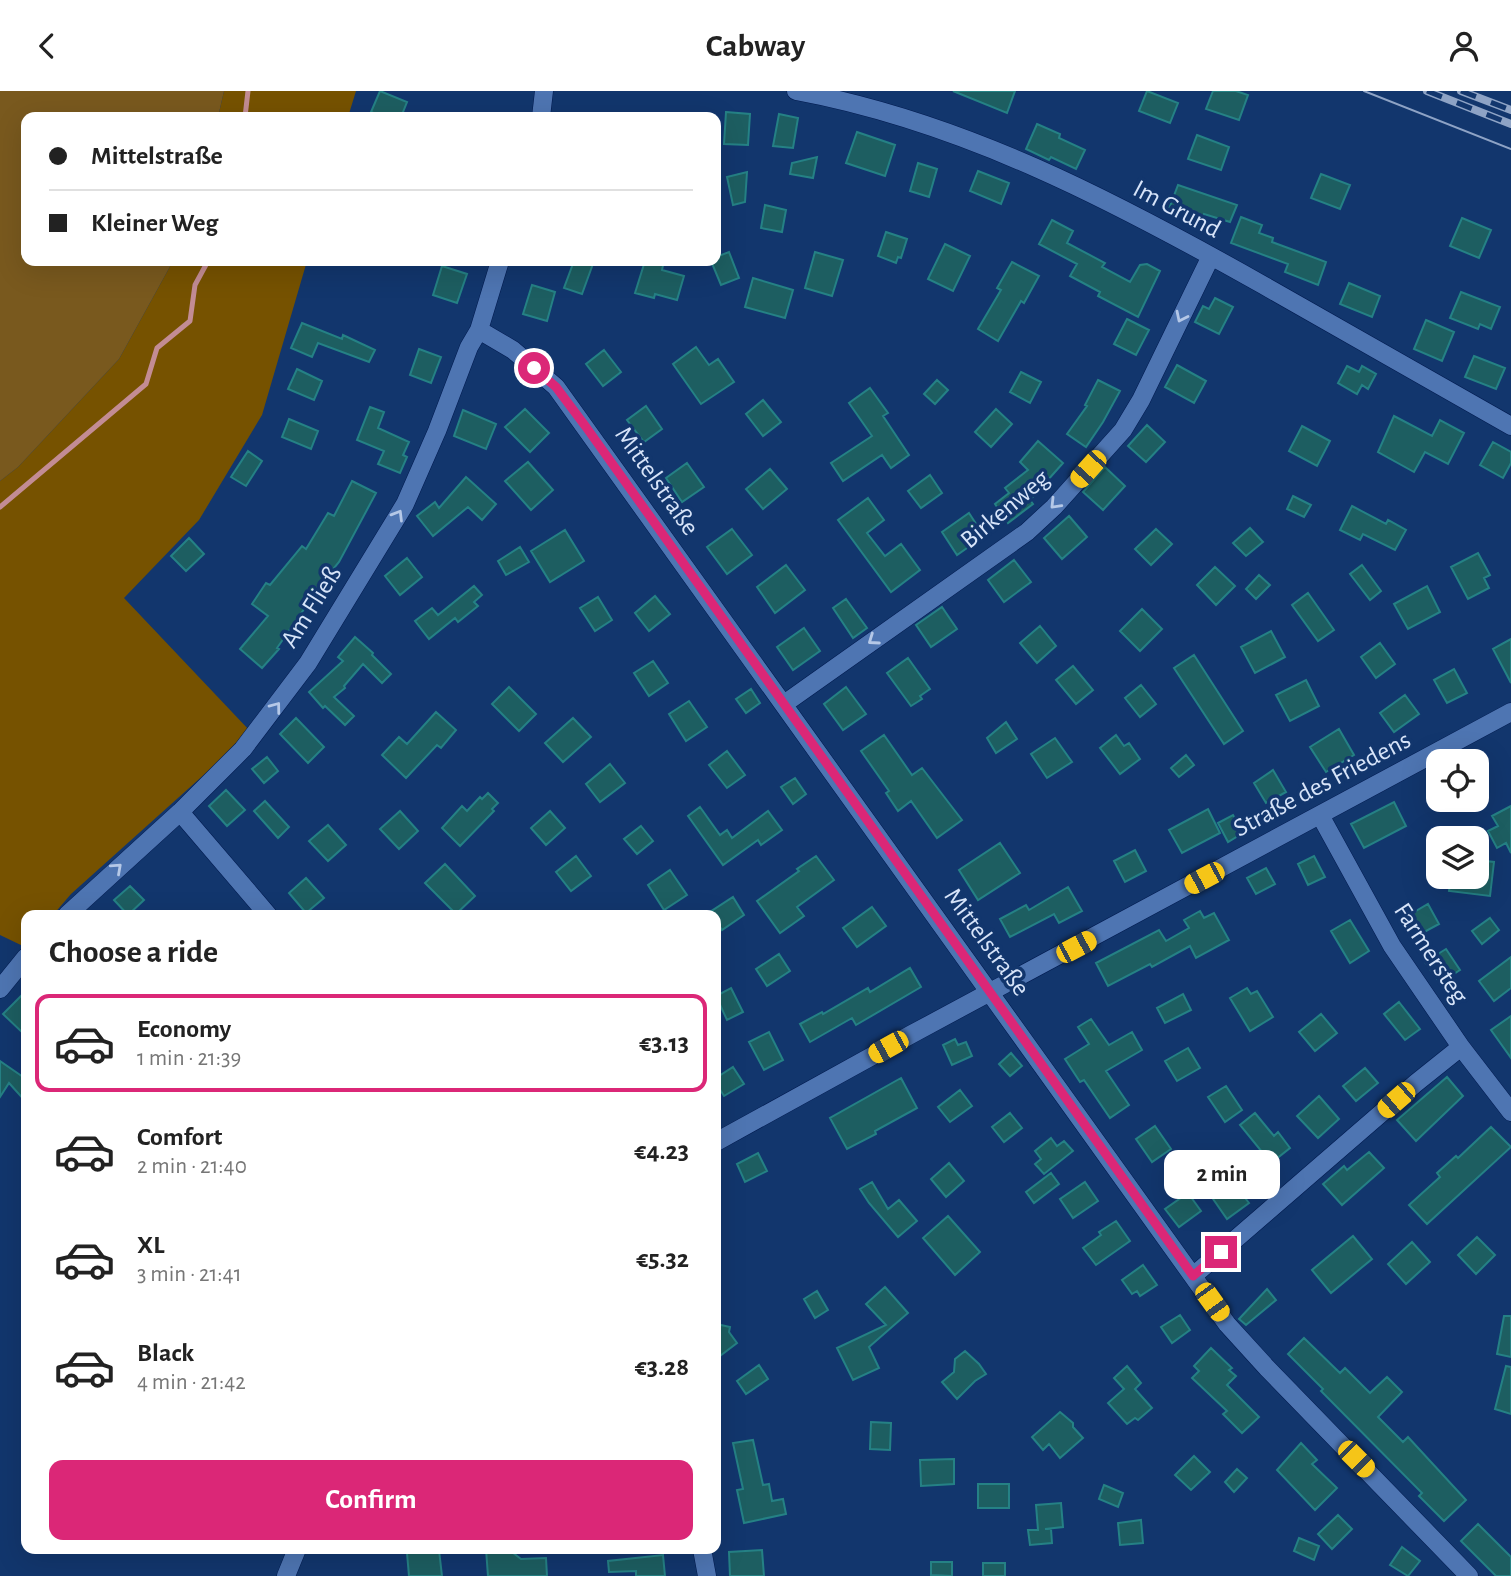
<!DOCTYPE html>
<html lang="en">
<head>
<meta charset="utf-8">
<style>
	body { margin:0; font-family:"Alegreya Sans",sans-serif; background:#f6f6f6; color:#222; height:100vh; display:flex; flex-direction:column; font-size:26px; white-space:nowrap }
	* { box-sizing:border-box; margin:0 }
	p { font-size:23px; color:#767676 }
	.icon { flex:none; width:38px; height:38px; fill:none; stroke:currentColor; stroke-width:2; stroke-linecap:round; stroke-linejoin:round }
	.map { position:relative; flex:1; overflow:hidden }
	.drawer { position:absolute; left:21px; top:819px; width:700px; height:644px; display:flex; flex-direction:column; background:#fff; border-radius:14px; box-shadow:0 7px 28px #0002 }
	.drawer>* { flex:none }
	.banner { position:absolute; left:21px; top:21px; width:700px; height:154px; border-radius:14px; box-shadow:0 7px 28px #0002; display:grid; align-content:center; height:154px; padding:0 28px; background:#fff }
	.tools { position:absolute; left:1426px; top:658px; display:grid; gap:14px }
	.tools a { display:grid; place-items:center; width:63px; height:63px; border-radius:14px; background:#fff; box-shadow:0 7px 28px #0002; font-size:35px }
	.end { position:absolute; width:32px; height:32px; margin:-16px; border:9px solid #db2777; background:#fff; box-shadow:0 0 0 4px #fff }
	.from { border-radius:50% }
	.bubble { position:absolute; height:49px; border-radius:14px; background:#fff; box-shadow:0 7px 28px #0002; font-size:23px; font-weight:600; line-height:49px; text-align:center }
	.car { position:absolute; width:21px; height:42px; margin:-21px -10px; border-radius:9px; box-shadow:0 0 5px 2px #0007; background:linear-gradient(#f5c518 24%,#345 0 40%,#f5c518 0 76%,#345 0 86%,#f5c518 0) }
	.banner b { display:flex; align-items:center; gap:24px; height:66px; font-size:26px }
	.banner b+b { border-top:2px solid #e0e0e0 }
	.banner i { width:18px; height:18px; background:#222 }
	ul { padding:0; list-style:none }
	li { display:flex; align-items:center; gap:21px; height:98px; margin:0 14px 10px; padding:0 14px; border:4px solid transparent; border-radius:14px }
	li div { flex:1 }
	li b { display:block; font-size:26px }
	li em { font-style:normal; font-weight:600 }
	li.current { border-color:#db2777 }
	li>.icon { width:63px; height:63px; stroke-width:1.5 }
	h2 { padding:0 28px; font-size:32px; line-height:84px }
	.primary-button { display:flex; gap:14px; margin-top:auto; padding:14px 28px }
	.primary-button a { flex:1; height:80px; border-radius:14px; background:#db2777; color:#fff; font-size:28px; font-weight:600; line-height:80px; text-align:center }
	header { display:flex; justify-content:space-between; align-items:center; height:91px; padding:0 28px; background:#fff; font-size:32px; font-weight:600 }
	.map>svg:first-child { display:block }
</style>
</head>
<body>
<header><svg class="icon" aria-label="back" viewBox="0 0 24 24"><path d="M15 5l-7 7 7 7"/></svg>Cabway<svg class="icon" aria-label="person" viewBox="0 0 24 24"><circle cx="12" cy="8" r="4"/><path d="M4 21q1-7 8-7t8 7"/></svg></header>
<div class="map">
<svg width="1511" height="1485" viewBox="0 0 1511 1485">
	<rect width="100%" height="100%" fill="#12366d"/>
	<path fill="#765200" d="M224,0H356L348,26H218Z
		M173,170H307L262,324L199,429L124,507L250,640L227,663L71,803L53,824H26L25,856L0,844V390L18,376L119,268Z"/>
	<path fill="#79591e" d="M0,0H224L218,26H26V170H173L119,268L18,376L0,390Z"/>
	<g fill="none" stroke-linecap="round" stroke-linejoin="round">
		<path stroke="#c38c94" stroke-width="5" d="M245,26L248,0
			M0,416L146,293L157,257L190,230L195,194L208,170"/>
	</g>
	<path fill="#1d5e61" stroke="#258185" stroke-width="2" d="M380,0L407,11L401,26H384L371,21Z
		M953,0H1015L1007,22Z
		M1147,0L1178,12L1170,32L1139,20Z
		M1213,0H1236L1248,4L1239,29L1206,18Z
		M726,21L750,23L748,54L724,53Z
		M779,23L798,27L793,57L773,55Z
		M1037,33L1060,43L1059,47L1085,59L1076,78L1051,66L1049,69L1026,58Z
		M857,41L895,54L885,85L846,72Z
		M1197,44L1229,56L1221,79L1188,68Z
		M817,66L813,87L790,83L792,72Z
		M918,72L937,78L929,106L910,100Z
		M978,80L1009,92L1001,113L970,100Z
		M747,81L745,111L733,114L727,86Z
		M1321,83L1350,94L1340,118L1311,107Z
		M1178,94L1237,114L1230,131L1204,123L1202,130L1169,118Z
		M765,114L786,119L782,141L761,137Z
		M1241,126L1262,134L1259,142L1273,147L1272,151L1326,171L1318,194L1285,181L1288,173L1231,152Z
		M1462,127L1491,139L1479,167L1450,155Z
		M1052,129L1073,140L1067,152L1105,172L1102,176L1130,191L1140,174L1147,173L1160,180L1138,226L1098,205L1100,201L1070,185L1077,173L1039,153Z
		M886,141L907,148L901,167L898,166L896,172L878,165Z
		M945,153L970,165L953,200L928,188Z
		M729,161L739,187L721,194L711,170H716V166Z
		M815,161L843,169L832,205L805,197Z
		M574,170H594L582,203L564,197Z
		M645,170H664L662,179L684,185L677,209L655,203L654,207L635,202Z
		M1012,171L1039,185L1024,212L1021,210L998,250L978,238L1001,199L997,197Z
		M442,175L467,183L457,212L433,204Z
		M753,187L793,199L785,227L745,216Z
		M1349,192L1380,205L1372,226L1340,213Z
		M532,194L555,201L547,230L523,223Z
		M1461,201L1500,216L1491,238L1480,233L1478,238L1450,227Z
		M1215,207L1233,216L1219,243L1195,231L1203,215L1209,218Z
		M1127,228L1149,239L1136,264L1114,253Z
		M1426,229L1454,241L1442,270L1414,258Z
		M302,232L342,248L343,244L375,259L369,271L318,252L312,266L291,257Z
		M696,256L709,274L718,268L734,291L701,313L673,273Z
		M419,258L441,266L431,292L410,284Z
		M604,259L621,281L603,295L586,273Z
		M1474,265L1505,277L1496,298L1465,286Z
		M1177,274L1206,290L1194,312L1165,296Z
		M1347,275L1359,281L1362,275L1376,283L1368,298L1362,294L1357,303L1338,292Z
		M297,278L322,290L314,309L288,298Z
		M1021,281L1041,291L1030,312L1010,301Z
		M937,289L948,299L935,313L924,303Z
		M1098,289L1120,300L1103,331L1086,356L1067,343L1087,315L1085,314Z
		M870,297L888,322L883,325L909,364L891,377L882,364L843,390L831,372L872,345L849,312Z
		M763,309L781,331L763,345L746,323Z
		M646,315L662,338L644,351L627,329Z
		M370,316L384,321L378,337L409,351L403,364L407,366L400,382L378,373L384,360L357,349Z
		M525,318L549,342L530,361L505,336Z
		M996,318L1012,333L991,356L975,341Z
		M463,319L496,333L486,358L454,345Z
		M1394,325L1432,345L1440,329L1464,342L1448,373L1425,361L1414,381L1378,361Z
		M289,328L318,340L311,358L282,346Z
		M1147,334L1165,351L1146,371L1128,355Z
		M1302,335L1330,350L1317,375L1289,360Z
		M1038,350L1063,372L1030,409L1033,413L1008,432L995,413L1009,402L1005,397L1028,379L1020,371Z
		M1493,351L1511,361V372L1503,387L1480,374Z
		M248,360L262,370L246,395L231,386Z
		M528,371L553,399L531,419L505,390Z
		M687,372L704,396L682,411L666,387Z
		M1105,376L1125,395L1103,419L1083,401Z
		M770,378L787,398L763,418L746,398Z
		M930,384L942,402L921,417L908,400Z
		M466,386L496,413L482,429L468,416L433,445L417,425L435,411L439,417Z
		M352,390L376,402L339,471L302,516L304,518L277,557L279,558L262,577L240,558L268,525L252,513L266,492L270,494L302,455L306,458L328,422L334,425Z
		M1293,405L1311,414L1304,426L1287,418Z
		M868,407L884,429L867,442L885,465L901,453L920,479L891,501L838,429Z
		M1352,415L1386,433L1388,429L1406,439L1395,459L1363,443L1360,449L1340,439Z
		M969,422L984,445L957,464L942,441Z
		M1069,425L1087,446L1062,468L1044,447Z
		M1250,437L1263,451L1246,465L1233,452Z
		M732,438L752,464L727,483L707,456Z
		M1156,438L1172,453L1151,474L1135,458Z
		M565,439L584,470L550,491L531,460Z
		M189,447L204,463L186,480L171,465Z
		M520,456L529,471L506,484L498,470Z
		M1478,462L1490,484L1484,487L1489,497L1468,508L1451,476Z
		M407,467L422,486L400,504L385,485Z
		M1014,469L1031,491L1004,511L988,489Z
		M786,474L805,499L775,522L757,496Z
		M1362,474L1381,500L1370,509L1350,483Z
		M1215,476L1235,495L1216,514L1197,494Z
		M1259,484L1270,494L1256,508L1246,498Z
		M474,495L482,504L474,511L478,515L458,531L455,527L429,548L415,530L432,517L438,524Z
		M1427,495L1440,521L1408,538L1394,513Z
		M1308,502L1334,539L1318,550L1292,514Z
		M655,505L670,523L649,540L635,522Z
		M598,506L612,529L595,540L580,517Z
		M846,508L867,537L853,547L833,517Z
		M942,516L957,538L931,556L916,534Z
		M1142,518L1162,538L1140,560L1120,540Z
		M1040,535L1056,555L1037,572L1020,552Z
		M804,537L820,560L793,579L777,556Z
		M1271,540L1285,566L1255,582L1241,556Z
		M355,546L373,562L372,564L391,583L382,592L363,573L344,595L345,597L334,606L354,625L345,634L325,615L323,617L309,601L343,570L338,566Z
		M1511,548V592L1493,558Z
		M1380,552L1395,573L1376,587L1361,566Z
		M1194,564L1243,640L1224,653L1174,577Z
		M908,567L930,598L920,605L922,608L911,615L887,582Z
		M653,570L668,592L649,605L634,582Z
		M1073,575L1093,599L1076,613L1056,589Z
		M1454,578L1467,602L1447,612L1434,589Z
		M1306,589L1319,615L1290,630L1276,604Z
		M1141,594L1156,613L1140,626L1125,607Z
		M509,596L536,623L519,640L492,613Z
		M846,596L866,623L843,639L824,613Z
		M751,598L760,612L746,622L736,608Z
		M1405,604L1419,623L1394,641L1380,622Z
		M689,610L707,636L686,650L669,623Z
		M436,621L456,639L441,657L437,654L406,687L382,664L399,646L407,653Z
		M296,627L324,656L308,672L280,643Z
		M573,627L591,646L563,671L545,652Z
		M1006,631L1017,648L996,662L987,647Z
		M1339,638L1354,664L1326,681L1310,656Z
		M884,644L912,684L922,677L962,729L937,747L911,710L898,720L886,702L889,700L861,660Z
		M1116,644L1124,655L1129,652L1140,668L1120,683L1100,657Z
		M1055,647L1072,671L1047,687L1031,663Z
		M727,660L745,684L727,697L709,674Z
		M1186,664L1194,674L1179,686L1171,677Z
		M267,666L278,680L264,692L252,678Z
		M610,673L625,692L600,711L586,693Z
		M1273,679L1286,701L1266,712L1254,692Z
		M795,687L806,703L793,713L781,696Z
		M226,699L245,719L227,735L209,715Z
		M488,702L498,712L492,718L494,720L460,755L442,737L462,715L467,720L480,706L482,708Z
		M265,710L289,736L278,747L254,720Z
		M1394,711L1406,735L1364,757L1351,733Z
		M1511,715V762L1506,752L1497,757L1488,740L1498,735L1492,725Z
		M700,716L720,744L727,739L732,747L768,720L782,739L761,754L758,749L723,774L688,725Z
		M1208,718L1220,742L1182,762L1169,739Z
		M400,720L418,740L399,758L380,738Z
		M550,720L565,737L546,754L531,737Z
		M1233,724L1243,742L1228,751L1218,732Z
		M328,734L346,754L328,770L309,750Z
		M641,735L653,750L637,763L624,748Z
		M1000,752L1020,782L978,809L959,779Z
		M1135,759L1146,780L1125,791L1114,770Z
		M576,765L591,785L571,800L556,781Z
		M816,765L834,789L797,816L804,825L780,842L757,810L799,780L797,778Z
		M1314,765L1325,786L1308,794L1298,773Z
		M1477,769L1494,771L1490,805L1449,800L1451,786H1477Z
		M445,773L475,805L456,823L425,792Z
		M1266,777L1275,793L1256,803L1247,787Z
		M670,779L687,804L664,819L648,794Z
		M306,787L324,807L306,822L289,802Z
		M130,795L144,809L128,824L114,809Z
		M1068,796L1082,820L1059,832L1054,823L1010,846L1000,828L1026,814L1029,819Z
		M733,806L744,824L722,839L716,830V824L710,821Z
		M1428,813L1439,833L1415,846L1404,827Z
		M872,816L886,835L857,856L843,837Z
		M1200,820L1204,827L1214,822L1229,849L1196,867L1190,855L1152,876L1150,873L1108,895L1096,872L1159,839L1166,850L1189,837L1184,829Z
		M1490,827L1499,839L1482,853L1472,840Z
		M1350,829L1369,860L1350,872L1331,840Z
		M1446,858L1460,879L1440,892L1425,871Z
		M779,863L790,880L767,895L756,878Z
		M1511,866V897L1494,910L1479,890Z
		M910,877L921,896L856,934L852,927L810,951L800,933L822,921L823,923L868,897L870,901Z
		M731,897L743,921L727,929L716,905Z
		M1247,897L1251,903L1257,900L1273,926L1250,940L1230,907Z
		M26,900V945L3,923Z
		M1183,903L1191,919L1165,932L1157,917Z
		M1399,911L1420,938L1405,949L1384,923Z
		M1321,923L1337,942L1315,960L1299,941Z
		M1511,925V967L1491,939Z
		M1091,928L1109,954L1132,941L1142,959L1106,980L1129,1014L1110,1027L1084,989L1080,991L1065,968L1089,953L1078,936Z
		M769,941L783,969L764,979L749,951Z
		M955,948L958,954L966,951L972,965L952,974L943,954Z
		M1188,957L1200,977L1177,990L1165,970Z
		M1011,962L1022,975L1010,985L999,973Z
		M0,970L26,988V1011L9,992L0,1006Z
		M733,976L744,993L724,1005L716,992V987Z
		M1365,977L1378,992L1356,1010L1343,995Z
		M1447,986L1463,1005L1416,1050L1397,1029Z
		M901,987L917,1017L875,1040L876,1043L847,1058L830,1027Z
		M1226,995L1242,1019L1225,1031L1208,1006Z
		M960,999L972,1015L950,1031L938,1016Z
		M1319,1005L1339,1028L1318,1047L1297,1025Z
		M1010,1022L1022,1037L1004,1051L992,1036Z
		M1255,1022L1274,1045L1278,1041L1290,1057L1271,1072L1240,1034Z
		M1155,1035L1171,1058L1152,1071L1136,1048Z
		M1491,1036L1511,1056L1427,1133L1409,1114L1440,1086L1437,1082L1456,1065L1458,1067Z
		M1051,1047L1057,1055L1064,1050L1073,1060L1044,1083L1035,1073L1041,1068L1035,1060Z
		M1369,1061L1384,1077L1342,1114L1323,1093L1344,1075L1347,1079Z
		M758,1062L767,1080L745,1091L737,1073Z
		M949,1072L964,1090L946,1106L931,1088Z
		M1051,1082L1059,1093L1034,1112L1026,1101Z
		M1232,1090L1249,1112L1227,1128L1211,1105Z
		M872,1091L888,1118L899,1109L917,1130L898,1146L869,1112L860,1098Z
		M1085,1091L1098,1110L1073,1127L1060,1108Z
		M1188,1102L1201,1120L1179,1136L1165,1118Z
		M948,1125L980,1161L955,1184L923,1147Z
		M1116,1130L1130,1150L1096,1174L1083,1157L1101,1144L1099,1141Z
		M1353,1145L1372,1168L1331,1202L1312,1179Z
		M1477,1146L1495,1164L1476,1183L1458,1164Z
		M1412,1151L1430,1171L1406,1193L1388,1173Z
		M1143,1174L1157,1194L1140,1205L1137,1200L1132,1203L1122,1189Z
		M885,1196L908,1222L869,1256L879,1277L853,1289L837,1257L886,1234L866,1213Z
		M1267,1198L1276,1209L1246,1234L1239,1228Z
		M817,1200L828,1219L815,1227L804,1208Z
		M1180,1224L1190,1239L1172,1252L1161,1236Z
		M1504,1225H1511V1266L1497,1263Z
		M721,1234L730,1236L729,1241L737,1252L716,1268V1238Z
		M1304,1247L1340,1282L1345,1277L1370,1302L1387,1286L1402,1301L1378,1326L1403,1351L1408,1346L1466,1409L1444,1430L1419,1405L1422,1402L1321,1300L1323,1298L1288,1263Z
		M1211,1257L1232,1277L1229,1279L1236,1285L1227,1294L1259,1326L1242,1342L1223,1323L1227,1320L1192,1287L1199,1280L1194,1275Z
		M965,1260L979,1273L986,1283L975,1290L957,1308L942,1291L954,1281L955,1268Z
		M759,1274L768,1288L746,1303L737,1290Z
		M1127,1275L1141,1292L1135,1298L1152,1317L1138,1329L1135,1327L1127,1333L1108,1312L1124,1298L1114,1287Z
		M1506,1275L1511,1276V1323L1495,1318Z
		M1060,1321L1073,1332V1336L1083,1347L1060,1367L1049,1353L1043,1359L1032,1346Z
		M871,1331L891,1332L890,1359L870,1358Z
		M753,1349L763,1394L769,1393L772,1410L783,1408L786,1423L744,1432L737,1399L743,1398L733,1352Z
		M1301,1352L1317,1369L1312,1373L1337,1397L1315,1419L1277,1379Z
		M1194,1365L1210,1381L1191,1399L1175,1384Z
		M954,1368V1393L921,1395L920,1369Z
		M1237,1378L1247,1387L1234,1401L1225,1391Z
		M978,1393H1009V1417H978Z
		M1104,1394L1123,1402L1118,1416L1099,1408Z
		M1061,1412L1063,1436L1045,1438H1051L1052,1452L1030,1454L1028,1439H1038L1036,1414Z
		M1338,1424L1352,1438L1332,1458L1318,1443Z
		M1141,1429L1143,1452L1120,1454L1118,1432Z
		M1478,1433L1511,1466V1485H1496L1461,1450Z
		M1299,1447L1319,1455L1314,1469L1294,1460Z
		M1402,1456L1420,1470L1408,1485L1390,1474Z
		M486,1458H508L521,1468L546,1467L547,1485H488Z
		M439,1459L442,1485H409L407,1462Z
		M762,1459L764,1485H730L729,1461Z
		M663,1464L665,1485H636V1480L609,1481L608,1470Z
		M931,1471H952V1485L931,1484Z
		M983,1472H1005V1485H983Z"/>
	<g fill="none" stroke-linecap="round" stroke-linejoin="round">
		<defs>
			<path id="minor" d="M796,0C964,31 1116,111 1263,194C1346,241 1428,288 1511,335
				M541,26L544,0
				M479,239L513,259L556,296L1227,1233L1267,1277L1469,1485
				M784,613L1027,441L1054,416L1123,339L1141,309L1211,165
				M180,721L268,824
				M1320,724L1392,855L1461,956L1511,1021
				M67,824L180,721L243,658L308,572L405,413L437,340L469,256L479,239L500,170
				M0,898L26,866
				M716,1051L912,943L1511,621
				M1193,1185L1416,992L1461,956
				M702,1458L707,1485
				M286,1485L297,1458"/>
		</defs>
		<use href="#minor" stroke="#001a4f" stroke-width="19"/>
		<use href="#minor" stroke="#4e75b2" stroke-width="18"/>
		<path stroke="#8ea3c5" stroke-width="2" d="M1364,0L1511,58"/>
		<defs>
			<path id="rail" d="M1427,0L1511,33
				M1461,0L1511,19"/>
		</defs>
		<use href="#rail" stroke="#8ea3c5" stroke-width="8"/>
		<use href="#rail" stroke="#12366d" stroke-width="5" stroke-dasharray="16" stroke-linecap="butt"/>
	</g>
	<defs><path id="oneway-chevron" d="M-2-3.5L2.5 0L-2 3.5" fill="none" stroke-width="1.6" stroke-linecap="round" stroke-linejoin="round" transform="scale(1.75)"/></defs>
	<g stroke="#b5c8e7">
		<use href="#oneway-chevron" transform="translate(1181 226) rotate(116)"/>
		<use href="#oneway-chevron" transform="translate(1055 413) rotate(134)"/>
		<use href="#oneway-chevron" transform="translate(398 424) rotate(-59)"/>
		<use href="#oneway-chevron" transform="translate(873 549) rotate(145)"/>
		<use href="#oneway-chevron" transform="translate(276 616) rotate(-53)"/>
		<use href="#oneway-chevron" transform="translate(117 777) rotate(-42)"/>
	</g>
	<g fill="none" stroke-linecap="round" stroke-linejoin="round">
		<path stroke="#db2777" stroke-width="9" d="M534,277L556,296L586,336L1193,1185L1221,1161"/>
	</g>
	<g text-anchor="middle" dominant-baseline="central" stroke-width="7" stroke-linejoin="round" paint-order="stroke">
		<g font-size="26" fill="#d7e4f9" stroke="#12366d">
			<text transform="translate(1177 118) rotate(28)">Im Grund</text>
			<text transform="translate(657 390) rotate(55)">Mittelstraße</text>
			<text transform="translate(1005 418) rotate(-40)">Birkenweg</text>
			<text transform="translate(311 516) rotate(-58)">Am Fließ</text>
			<text transform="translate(1322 693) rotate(-28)">Straße des Friedens</text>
			<text transform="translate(987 851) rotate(54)">Mittelstraße</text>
			<text transform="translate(1431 862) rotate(57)">Farmersteg</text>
		</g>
	</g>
</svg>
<div class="tools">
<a><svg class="icon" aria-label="locate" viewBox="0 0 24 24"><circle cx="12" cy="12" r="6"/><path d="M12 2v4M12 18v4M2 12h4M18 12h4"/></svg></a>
<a><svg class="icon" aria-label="layers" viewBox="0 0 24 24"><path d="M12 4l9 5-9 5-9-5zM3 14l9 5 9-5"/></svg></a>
</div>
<i class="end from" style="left:534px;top:277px"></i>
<i class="end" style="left:1221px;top:1161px"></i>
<div class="bubble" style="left:1164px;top:1059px;width:116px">2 min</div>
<i class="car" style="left:1088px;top:378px;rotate:222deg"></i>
<i class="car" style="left:1204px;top:787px;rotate:242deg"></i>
<i class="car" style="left:1076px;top:856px;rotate:62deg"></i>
<i class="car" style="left:888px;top:956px;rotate:241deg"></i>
<i class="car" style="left:1396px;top:1009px;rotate:229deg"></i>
<i class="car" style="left:1212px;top:1211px;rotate:144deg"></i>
<i class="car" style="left:1356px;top:1368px;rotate:135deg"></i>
<div class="banner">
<b><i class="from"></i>Mittelstraße</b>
<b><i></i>Kleiner Weg</b>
</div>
<section class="drawer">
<h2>Choose a ride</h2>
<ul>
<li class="current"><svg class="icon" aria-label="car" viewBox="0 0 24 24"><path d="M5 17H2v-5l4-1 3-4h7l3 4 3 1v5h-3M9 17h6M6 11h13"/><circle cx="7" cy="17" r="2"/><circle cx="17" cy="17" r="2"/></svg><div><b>Economy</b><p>1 min · 21:39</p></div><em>€3.13</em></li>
<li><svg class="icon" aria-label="car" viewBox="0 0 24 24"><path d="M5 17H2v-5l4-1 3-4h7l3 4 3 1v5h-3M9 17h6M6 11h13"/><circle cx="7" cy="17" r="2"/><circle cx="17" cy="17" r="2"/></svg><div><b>Comfort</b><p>2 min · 21:40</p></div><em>€4.23</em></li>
<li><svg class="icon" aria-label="car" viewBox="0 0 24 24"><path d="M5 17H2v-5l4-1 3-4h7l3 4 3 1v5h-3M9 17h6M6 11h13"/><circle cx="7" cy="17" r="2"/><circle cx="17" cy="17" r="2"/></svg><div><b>XL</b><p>3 min · 21:41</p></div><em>€5.32</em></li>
<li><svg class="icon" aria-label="car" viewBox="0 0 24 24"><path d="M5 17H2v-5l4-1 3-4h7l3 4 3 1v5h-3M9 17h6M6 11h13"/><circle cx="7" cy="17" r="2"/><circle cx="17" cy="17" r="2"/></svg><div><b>Black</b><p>4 min · 21:42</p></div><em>€3.28</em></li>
</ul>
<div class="primary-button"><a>Confirm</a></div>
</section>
</div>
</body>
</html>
